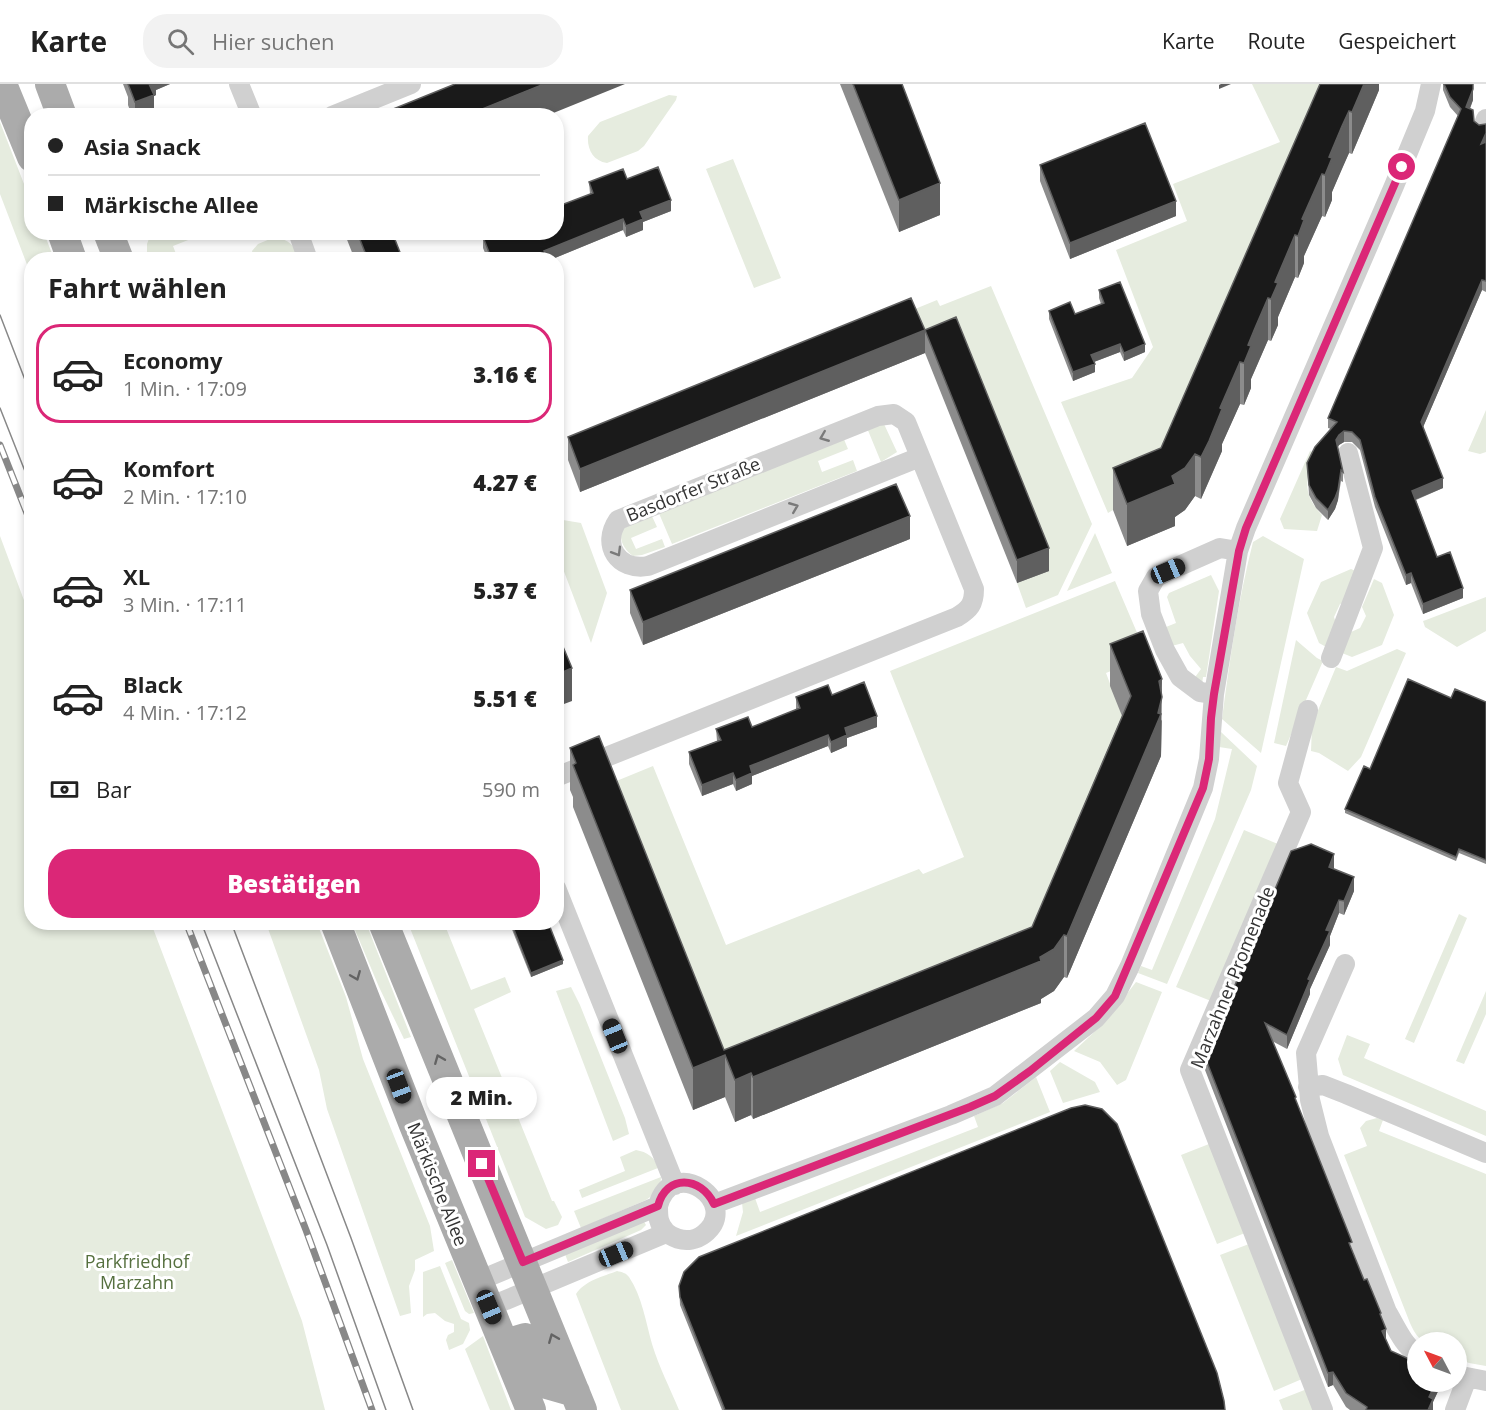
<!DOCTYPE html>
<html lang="de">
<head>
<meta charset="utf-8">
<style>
	body { margin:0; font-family:"Open Sans",sans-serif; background:#f2f2f2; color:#222; height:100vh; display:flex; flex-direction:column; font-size:22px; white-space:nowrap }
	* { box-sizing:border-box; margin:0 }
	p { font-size:20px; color:#767676 }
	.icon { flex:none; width:33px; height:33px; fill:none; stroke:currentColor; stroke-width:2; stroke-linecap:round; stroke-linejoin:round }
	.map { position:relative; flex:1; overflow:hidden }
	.drawer { position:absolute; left:24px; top:168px; width:540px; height:678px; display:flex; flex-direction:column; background:#fff; border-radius:24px; box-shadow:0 3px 9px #0003 }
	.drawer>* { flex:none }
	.top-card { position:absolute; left:24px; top:24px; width:540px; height:132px; border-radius:24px; box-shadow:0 3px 9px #0003; display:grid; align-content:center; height:132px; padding:0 24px; background:#fff }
	.needle { width:39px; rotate:311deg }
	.tools { position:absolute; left:1407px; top:1248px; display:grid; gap:12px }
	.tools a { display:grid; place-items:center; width:60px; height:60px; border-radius:50%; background:#fff; box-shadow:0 3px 9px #0003; font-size:30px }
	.end { position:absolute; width:27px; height:27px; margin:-14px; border:8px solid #db2777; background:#fff; box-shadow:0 0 0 3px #fff }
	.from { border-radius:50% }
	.bubble { position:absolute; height:42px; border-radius:21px; background:#fff; box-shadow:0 3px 9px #0003; font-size:20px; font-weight:800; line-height:42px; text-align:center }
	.car { position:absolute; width:18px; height:36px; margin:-18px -9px; border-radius:8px; box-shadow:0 0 4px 2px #0007; background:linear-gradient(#222 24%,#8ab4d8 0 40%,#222 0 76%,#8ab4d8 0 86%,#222 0) }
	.top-card b { display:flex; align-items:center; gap:21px; height:57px; font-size:22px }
	.top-card b+b { border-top:2px solid #e0e0e0 }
	.top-card i { width:15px; height:15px; background:#222 }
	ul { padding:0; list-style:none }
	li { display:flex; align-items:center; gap:18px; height:99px; margin:0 12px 9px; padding:0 12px; border:3px solid transparent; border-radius:24px }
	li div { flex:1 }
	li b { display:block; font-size:22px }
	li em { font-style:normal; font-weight:800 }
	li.current { border-color:#db2777 }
	li>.icon { width:54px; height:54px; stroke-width:1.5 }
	h2 { padding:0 24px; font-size:27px; line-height:72px }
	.pay { display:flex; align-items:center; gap:15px; height:66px; padding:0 24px; font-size:22px }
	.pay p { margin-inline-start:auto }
	.primary-button { display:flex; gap:12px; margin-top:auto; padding:12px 24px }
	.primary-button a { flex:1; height:69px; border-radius:24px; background:#db2777; color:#fff; font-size:24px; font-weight:800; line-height:69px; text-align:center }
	header { display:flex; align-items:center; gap:36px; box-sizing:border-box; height:84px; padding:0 30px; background:#fff; border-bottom:2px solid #e0e0e0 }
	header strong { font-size:28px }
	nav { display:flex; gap:33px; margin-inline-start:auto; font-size:21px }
	.search { width:420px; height:54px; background:#f2f2f2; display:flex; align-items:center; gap:15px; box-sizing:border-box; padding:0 21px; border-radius:24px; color:#767676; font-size:22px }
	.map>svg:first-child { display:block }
</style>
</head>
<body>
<header>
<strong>Karte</strong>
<div class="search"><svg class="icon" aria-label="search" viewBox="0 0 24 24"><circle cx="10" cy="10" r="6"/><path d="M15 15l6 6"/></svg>Hier suchen</div>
<nav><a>Karte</a><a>Route</a><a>Gespeichert</a></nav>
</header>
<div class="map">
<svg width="1486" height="1326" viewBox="0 0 1486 1326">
	<rect width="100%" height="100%" fill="#fff"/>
	<path fill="#e6ecdf" d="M1252,0H1339L1199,320L1113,426L1108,429L1061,318L1132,294L1153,263L1116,166L1187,137L1173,100L1280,58Z
		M669,11L677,12L676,16L644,62L638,67L607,79C593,77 587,65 588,52L600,38Z
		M0,38L31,118L32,148L44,149L54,175L32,176L31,191L0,110Z
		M733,75L781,194L754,204L706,85Z
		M151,149V148L206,149L173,162L178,175H147V160Z
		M270,155C282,153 290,156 296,167L291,176L254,175L252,167L258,160Z
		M991,202L1092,440L1058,511L1026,524L1017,499L1049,486L925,269L893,234L937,216L940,222Z
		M1486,326V368L1480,370L1468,367Z
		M884,340L897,368L881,378L867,344Z
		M843,353L848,365L818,377L822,388L853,376L857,387L672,460L658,427Z
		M1310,367L1318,370C1304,393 1302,410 1322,431L1317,447L1284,445L1280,435Z
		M651,430L657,443L631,454L636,465L662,455L665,463L642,471L633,472C624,466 616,453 625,443C631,437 644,434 651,430Z
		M557,435L581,439L607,509L591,559L557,469Z
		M1095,449L1112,489L1067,507Z
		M0,452L31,535L32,838L151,839L302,1237L325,1326H0Z
		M1263,452L1304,475L1261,669L1222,635C1230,575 1238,517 1253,458Z
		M1351,485L1360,489L1348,518L1340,520L1334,533L1337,542L1328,564L1319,559L1307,529L1321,498Z
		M1211,491L1219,507L1206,593H1203L1202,600L1193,596L1201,585L1190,572L1183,559L1168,563L1161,545L1176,539L1167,513L1169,509Z
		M1374,495L1382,499L1394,531L1382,561L1352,573L1342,569L1351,548L1360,544L1366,532L1362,523Z
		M1115,497L1147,572L1106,589L1129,650L1034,880L724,1008L614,698L653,682L726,861L919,785L923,790L964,773L890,587Z
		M1486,513V547L1457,563L1425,543L1423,537L1426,536Z
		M1296,556L1317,574L1323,577L1286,662L1274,659Z
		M1397,565L1406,569L1361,673L1348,687L1319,669L1311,667L1312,641L1336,583L1347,587Z
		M1221,648L1257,682L1251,706L1167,900L1138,889L1141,882L1152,886L1215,735L1232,665L1219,663Z
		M1244,746L1278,760L1211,917L1176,903Z
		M1459,830L1467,834L1414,959L1405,955Z
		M266,839H317L346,913L363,975L430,1142L434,1167L415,1176V1186L409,1202L411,1229L400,1232L327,1025L319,986Z
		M352,839H366L411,953L404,955L379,903Z
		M408,839H444L471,906L505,893L511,908L474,925L552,1117H554L562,1133L558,1141L546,1145L525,1133Z
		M1136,898L1162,908L1126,996L1117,1001L1100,978L1074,967L1106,937Z
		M571,903L580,921L625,1034L629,1050L613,1057L556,907Z
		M1486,907V930L1464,980L1456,977Z
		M1347,951L1370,960L1364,974L1486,1027V1052L1343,991L1338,975Z
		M1060,978L1095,998L1100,1008L1063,1019L1050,987Z
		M1036,993L1050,1028L736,1152L743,1128L742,1119L755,1114L760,1128L978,1043L974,1032L1003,1019Z
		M1377,1034L1383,1036L1379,1047L1486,1090V1282L1469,1279L1457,1274L1456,1258C1430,1258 1422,1266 1410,1239L1344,1071L1367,1062L1360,1044L1366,1037Z
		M1209,1060L1245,1149L1217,1160L1181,1071Z
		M636,1066C647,1068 655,1073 658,1084L582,1114L579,1106L625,1087L620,1073Z
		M661,1093C661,1104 655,1110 646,1116L581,1144L574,1127Z
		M643,1136L646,1141L641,1146L568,1178L565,1170Z
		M1249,1160L1302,1295L1274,1307L1220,1171Z
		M452,1176L474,1229L469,1230L465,1227L445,1179Z
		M440,1182L461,1235L469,1239L470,1246L463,1260L449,1266L446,1256L448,1251L454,1248V1240L445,1237L435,1229L427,1230L423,1233V1188Z
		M617,1187C622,1188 626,1189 629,1193C642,1212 646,1239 652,1260C659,1283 670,1304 679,1326H621L576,1210C584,1197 604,1192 617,1187Z
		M483,1252L511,1326H490L465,1265Z
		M1307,1305L1315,1326H1283L1279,1316Z"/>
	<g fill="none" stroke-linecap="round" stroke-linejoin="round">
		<path stroke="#d0d0d0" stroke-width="20" d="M239,0L252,32
			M332,32L411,0
			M1484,40L1486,35
			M298,148L308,176
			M1331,574L1373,464L1348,369
			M1214,610L1200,608L1180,593L1165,566L1151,530L1148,507L1156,493L1168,487L1220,464L1238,467
			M1308,626L1288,699L1301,728L1190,986L1323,1326
			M556,693L957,533C970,525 974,520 974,505L906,338L894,330L878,332L618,436C601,461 618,487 648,482L920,373
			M556,804L675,1101
			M1345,880L1306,969L1310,1016L1319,1052L1387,1228C1396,1243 1403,1261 1418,1271
			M1308,1003L1323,1001L1346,1010L1486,1069
			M714,1120L951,1031L995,1012L1096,934L1115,912L1130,882L1203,704L1209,675L1214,610L1238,467L1246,444L1394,102L1425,27L1431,0
			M478,1197L658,1122C672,1069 743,1119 704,1150C689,1162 664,1155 659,1136C658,1132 658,1126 658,1122
			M489,1223L666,1149
			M1456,1291L1486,1297
			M1455,1326L1467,1294"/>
		<path stroke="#ababab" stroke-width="30" d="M2,0L32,73
			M50,0L62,32
			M62,148L72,176
			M108,148L119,176
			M335,838L414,1041L531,1326
			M383,838L582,1326
			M505,1260L525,1254L531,1259L547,1300L575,1308"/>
		<path stroke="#888" stroke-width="1.5" d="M0,231L32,314
			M0,324L32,405
			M201,838L327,1161L386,1326
			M231,838L351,1154L413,1326"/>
		<defs>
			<path id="rail" d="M0,361L32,442
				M186,838L306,1146L372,1326"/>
		</defs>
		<use href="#rail" stroke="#888" stroke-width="7"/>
		<use href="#rail" stroke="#fff" stroke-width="4.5" stroke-dasharray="14" stroke-linecap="butt"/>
	</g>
	<path fill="#8c8c8c" d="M123,0H170L156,6V11L154,12V32H132L128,21V13Z
		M840,0H902L940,131L899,148Z
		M1320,0H1379V6L1352,70L1349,69L1342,84L1332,108V116L1325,133L1322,132L1304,172V179L1298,194L1295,193L1281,226L1278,233V241L1271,257L1268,256L1255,286L1251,295V304L1244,321L1240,320L1222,360V367L1201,415L1195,412L1185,426L1175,433V442L1127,462L1113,426V384L1161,364Z
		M1443,0H1473V16L1470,25L1474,37L1479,41L1486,40V208L1482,206L1423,343L1443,404L1416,416L1437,473L1463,514L1423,530L1411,499L1406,501L1375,423L1360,366L1352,358H1344L1339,361L1338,363L1343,388V398L1341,397L1338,416L1335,425L1328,436L1316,424L1309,411L1307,379L1331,345L1328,344V334L1458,32L1450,23L1443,6Z
		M1040,81L1176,132L1070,175L1040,97Z
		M627,95L671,127L643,138V146L626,153L623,146L550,176H488L483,164V153L590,110L589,98Z
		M344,148H392L403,176H355Z
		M1099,206L1145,268L1124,277L1120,268L1094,278L1095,288L1073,297L1049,235V227L1075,230L1101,220L1099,214Z
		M925,246L1049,487L1017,499L925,269L580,408L568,376V353Z
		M910,455L643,561L630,529V506Z
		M1110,560L1162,637L1161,672L1067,894L1064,893L1054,907L1041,915V919L753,1035L751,1031L735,1038L725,1013L693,1026L573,723V713L570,706V664L724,966L1032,843L1122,632L1110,602Z
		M832,611L877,643L847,654V662L831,669L828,662L752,692V700L736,707L733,700L702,712L689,680V668L717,657L716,645L752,643L796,626V613Z
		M1451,614L1486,618V780L1459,769L1456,777L1345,729V725L1370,685Z
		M1334,784V785L1354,807L1344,831L1339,829L1330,852V861L1310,905V910L1287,965L1272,957L1352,1167L1364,1196L1381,1234L1386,1256L1391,1267L1440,1298V1303L1433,1318V1326H1350L1346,1323L1333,1301L1328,1303L1205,986V973Z
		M509,838H548L563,880L531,893Z
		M679,1202L1225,1326H722L680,1221Z"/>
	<path fill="#5f5f5f" d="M147,0H170L156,6V11L154,12V32H135V18Z
		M544,0H625L546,32H465Z
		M1221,0H1231L1219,5V1Z
		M1364,0H1379V6L1352,70V28Z
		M1473,5V16L1466,34V23Z
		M1349,27V69L1332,108V116L1325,133V91L1329,73Z
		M1486,49V59L1481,60Z
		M1322,90V132L1304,172V179L1298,194V152L1302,135Z
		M940,99V131L899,148V116Z
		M671,116V127L643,138V146L626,153V142L640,128Z
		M1176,117V132L1070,175V159Z
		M623,135V146L550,176H540L544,167Z
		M1295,151V193L1278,233V241L1271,257V215L1275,198Z
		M1482,196V206L1421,348V338Z
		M1268,214V256L1251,295V304L1244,321V279L1248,261Z
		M925,246V269L580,408V385Z
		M1120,260V268L1091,279V271Z
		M1145,260V268L1124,277V269Z
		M1240,278V320L1222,360V367L1201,415V373L1220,324Z
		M1095,280V288L1073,297V288Z
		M1344,347V358L1339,361L1336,366V356L1339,351Z
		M1195,370V412L1185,426L1175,433V442L1127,462V420L1172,392Z
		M1341,386L1338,416L1335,425L1328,436V426Z
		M1443,394V404L1412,417V407Z
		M910,432V455L643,561V538Z
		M1049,464V487L1017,499V476Z
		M1411,489V499L1406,501V491Z
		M1463,504V514L1423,530V520Z
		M572,584V617L556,623V591Z
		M1162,595L1161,672L1067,894V852L1159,597Z
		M877,632V643L847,654V662L831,669V658L845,644Z
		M828,651V662L752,692V700L736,707V696L750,682Z
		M733,689V700L702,712V701Z
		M1334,770V784L1329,796V783Z
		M1354,793V807L1344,831V817Z
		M1339,816V829L1330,852V861L1310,905V910L1287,965V951L1326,846Z
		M1064,851V893L1054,907L1041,915V919L753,1035V993L1040,873Z
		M563,876V880L531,893V889Z
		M725,971V1013L693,1026V984Z
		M751,989V1031L735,1038V996Z
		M1386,1245V1259L1382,1247Z
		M1333,1288V1301L1328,1303V1289Z
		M1436,1298H1440V1303L1433,1318V1326H1428L1429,1313Z"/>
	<path fill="#1a1a1a" stroke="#5f5f5f" stroke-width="1.5" d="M128,0H149L154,11L135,18Z
		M455,0H544L465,32H376Z
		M853,0H902L940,99L899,116Z
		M1320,0H1364L1352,28L1349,27L1342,42L1329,73L1332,74L1325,91L1322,90L1302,135L1304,136L1298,152L1295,151L1275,198L1278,199L1271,215L1268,214L1255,244L1248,261L1251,262L1244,279L1240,278L1220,324L1222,325L1209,357L1201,373L1195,370L1185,384L1172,392L1175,400L1127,420L1113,384L1161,364Z
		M1444,0H1473V5L1466,23L1473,26L1474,37L1479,41L1486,40V49L1481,60L1486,58V197L1482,196L1421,338L1443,394L1412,407L1437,473L1450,468L1463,504L1423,520L1411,489L1406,491L1375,413L1360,356L1352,348L1344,347L1339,351L1336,356L1343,388L1341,386L1338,406L1335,414L1328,426L1316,414L1309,401L1307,379L1315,363L1337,338L1328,334L1461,25L1450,13Z
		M1145,39L1176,117L1070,159L1040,81Z
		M658,83L671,116L640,128L643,135L626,142L623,135L544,167L547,173L540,176H529L528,173L522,176H492L483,153L494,148H556V123L593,109L589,98L623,85L627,95Z
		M357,148H392L403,176H368Z
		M1120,198L1145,260L1124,269L1120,260L1091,271L1095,280L1073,288L1049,227L1070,218L1075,230L1104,219L1099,206Z
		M911,214L925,246L580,385L568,353Z
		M956,233L1049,464L1017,476L925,246Z
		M896,400L910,432L643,538L630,506Z
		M556,546L572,584L556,591Z
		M1143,547L1162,595L1159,597L1162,613L1158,629L1161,630L1067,852L1064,851L1054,865L1040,873L1041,877L753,993L751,989L735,996L725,971L693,984L573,681L576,679L570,664L599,652L724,966L1032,843L1131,612L1110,560Z
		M1408,595L1451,614L1455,605L1486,618V776L1459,765L1456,773L1345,725L1364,682L1370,685Z
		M864,598L877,632L845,644L847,651L831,658L828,651L750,682L752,689L736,696L733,689L702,701L689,668L721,656L716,645L748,633L752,643L800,624L796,613L828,601L832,611Z
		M1311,760L1334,770L1329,783L1354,793L1344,817L1339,816L1326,846L1330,847L1308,895L1310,896L1287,951L1265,939L1296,1013L1295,1014L1352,1158L1349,1159L1364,1196L1367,1195L1381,1229L1380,1230L1386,1245L1382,1247L1391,1267L1418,1279V1298H1436L1429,1313L1433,1315L1428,1326H1366L1367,1323L1346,1309L1333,1288L1328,1289L1205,973L1291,767Z
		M511,838H548L563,876L531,889Z
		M1085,1021L1102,1025L1117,1040L1217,1289L1224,1317L1225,1326H725L680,1213L679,1202L684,1188L699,1173L1071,1024Z"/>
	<defs><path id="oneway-chevron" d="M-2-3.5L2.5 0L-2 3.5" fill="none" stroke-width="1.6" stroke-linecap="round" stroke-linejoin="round" transform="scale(1.5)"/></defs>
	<g stroke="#7a7a7a">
		<use href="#oneway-chevron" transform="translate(824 353) rotate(158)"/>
		<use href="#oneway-chevron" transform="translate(794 423) rotate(-22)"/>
		<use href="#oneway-chevron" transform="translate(617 468) rotate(59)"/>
	</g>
	<g stroke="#636363">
		<use href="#oneway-chevron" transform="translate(356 892) rotate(68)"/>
		<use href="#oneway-chevron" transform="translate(439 975) rotate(-112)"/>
		<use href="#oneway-chevron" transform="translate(553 1254) rotate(-112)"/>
	</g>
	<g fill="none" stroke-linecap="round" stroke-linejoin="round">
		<path stroke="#db2777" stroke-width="8" d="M482,1080L523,1178L658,1122C666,1090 701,1092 714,1120L970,1023L995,1012L1030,987L1096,934L1115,912L1203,704L1209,675L1211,634L1214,610L1239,467L1246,444L1402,83"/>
	</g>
	<g text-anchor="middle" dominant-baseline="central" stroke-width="6" stroke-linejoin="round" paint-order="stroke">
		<g font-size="18" fill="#333" stroke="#fff">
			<text transform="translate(693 405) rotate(-22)">Basdorfer Straße</text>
			<text transform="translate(1232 893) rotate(-68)">Marzahner Promenade</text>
			<text transform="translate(438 1100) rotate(68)">Märkische Allee</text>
		</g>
		<g font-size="18" fill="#56703f" stroke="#fff">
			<text x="137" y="1177">Parkfriedhof<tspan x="137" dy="21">Marzahn</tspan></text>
		</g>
	</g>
</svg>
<div class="tools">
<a><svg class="needle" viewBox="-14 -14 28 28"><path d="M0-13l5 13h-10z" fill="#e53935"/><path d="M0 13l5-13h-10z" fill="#767676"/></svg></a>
</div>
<i class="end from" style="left:1402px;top:83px"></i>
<i class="end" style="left:482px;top:1080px"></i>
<div class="bubble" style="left:426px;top:993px;width:111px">2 Min.</div>
<i class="car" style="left:1168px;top:487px;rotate:67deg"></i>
<i class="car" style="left:615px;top:952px;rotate:338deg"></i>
<i class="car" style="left:399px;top:1002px;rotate:159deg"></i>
<i class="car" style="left:616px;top:1170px;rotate:67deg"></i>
<i class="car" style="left:489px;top:1223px;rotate:157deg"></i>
<div class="top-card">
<b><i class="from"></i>Asia Snack</b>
<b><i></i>Märkische Allee</b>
</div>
<section class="drawer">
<h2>Fahrt wählen</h2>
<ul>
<li class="current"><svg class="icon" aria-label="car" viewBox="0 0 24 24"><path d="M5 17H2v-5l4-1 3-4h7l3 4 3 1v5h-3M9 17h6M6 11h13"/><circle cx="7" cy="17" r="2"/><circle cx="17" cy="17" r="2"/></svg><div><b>Economy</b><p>1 Min. · 17:09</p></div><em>3.16 €</em></li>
<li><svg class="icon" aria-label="car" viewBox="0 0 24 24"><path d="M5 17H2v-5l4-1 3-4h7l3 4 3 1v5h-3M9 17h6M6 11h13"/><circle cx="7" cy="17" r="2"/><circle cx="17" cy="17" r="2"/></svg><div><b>Komfort</b><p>2 Min. · 17:10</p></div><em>4.27 €</em></li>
<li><svg class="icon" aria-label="car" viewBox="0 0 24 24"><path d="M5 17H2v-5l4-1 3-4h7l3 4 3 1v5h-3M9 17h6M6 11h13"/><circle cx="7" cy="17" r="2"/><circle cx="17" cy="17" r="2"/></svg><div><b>XL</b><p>3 Min. · 17:11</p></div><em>5.37 €</em></li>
<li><svg class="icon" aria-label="car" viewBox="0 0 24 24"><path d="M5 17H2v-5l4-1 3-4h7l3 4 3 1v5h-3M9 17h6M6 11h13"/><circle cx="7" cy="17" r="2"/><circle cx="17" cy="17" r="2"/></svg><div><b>Black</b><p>4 Min. · 17:12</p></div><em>5.51 €</em></li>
</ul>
<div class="pay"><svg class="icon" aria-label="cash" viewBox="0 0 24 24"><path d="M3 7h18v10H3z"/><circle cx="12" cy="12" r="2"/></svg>Bar<p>590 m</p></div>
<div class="primary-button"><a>Bestätigen</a></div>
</section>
</div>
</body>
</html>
